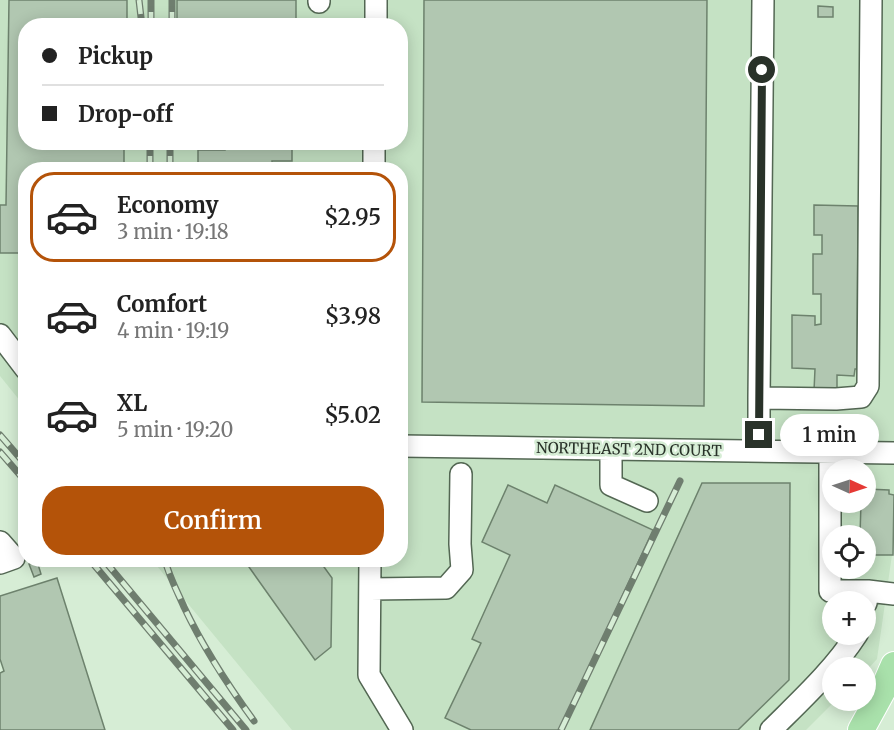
<!DOCTYPE html>
<html lang="en">
<head>
<meta charset="utf-8">
<style>
	body { margin:0; font-family:Merriweather,serif; background:#f6f6f6; color:#222; height:100vh; display:flex; flex-direction:column; font-size:22px; white-space:nowrap }
	* { box-sizing:border-box; margin:0 }
	p { font-size:20px; color:#767676 }
	.icon { flex:none; width:33px; height:33px; fill:none; stroke:currentColor; stroke-width:2; stroke-linecap:round; stroke-linejoin:round }
	.map { position:relative; flex:1; overflow:hidden }
	.sheet { position:absolute; left:18px; top:162px; width:390px; height:405px; display:flex; flex-direction:column; background:#fff; border-radius:24px; box-shadow:0 3px 15px #0003 }
	.sheet>* { flex:none }
	.top-card { position:absolute; left:18px; top:18px; width:390px; height:132px; border-radius:24px; box-shadow:0 3px 15px #0003; display:grid; align-content:center; height:132px; padding:0 24px; background:#fff }
	.needle { width:39px; rotate:93deg }
	.controls { position:absolute; left:822px; top:459px; display:grid; gap:12px }
	.controls a { display:grid; place-items:center; width:54px; height:54px; border-radius:50%; background:#fff; box-shadow:0 3px 15px #0003; font-size:30px }
	.end { position:absolute; width:27px; height:27px; margin:-14px; border:8px solid #293229; background:#fff; box-shadow:0 0 0 3px #fff }
	.from { border-radius:50% }
	.bubble { position:absolute; height:42px; border-radius:21px; background:#fff; box-shadow:0 3px 15px #0003; font-size:20px; font-weight:600; line-height:42px; text-align:center }
	.top-card b { display:flex; align-items:center; gap:21px; height:57px; font-size:22px }
	.top-card b+b { border-top:2px solid #e0e0e0 }
	.top-card i { width:15px; height:15px; background:#222 }
	ul { padding:10px 0 0; list-style:none }
	li { display:flex; align-items:center; gap:18px; height:90px; margin:0 12px 9px; padding:0 12px; border:3px solid transparent; border-radius:24px }
	li div { flex:1 }
	li b { display:block; font-size:22px }
	li em { font-style:normal; font-weight:600 }
	li.active { border-color:#b45309 }
	li>.icon { width:54px; height:54px; stroke-width:1.5 }
	.button { display:flex; gap:12px; margin-top:auto; padding:12px 24px }
	.button a { flex:1; height:69px; border-radius:24px; background:#b45309; color:#fff; font-size:24px; font-weight:600; line-height:69px; text-align:center }
	.map>svg:first-child { display:block }
</style>
</head>
<body>
<div class="map">
<svg width="894" height="730" viewBox="0 0 894 730">
	<rect width="100%" height="100%" fill="#d6edd5"/>
	<path fill="#c5e2c4" fill-rule="evenodd" d="M0,0H894V541L877,659L866,671V668H832V700L835,701L806,730H292L152,560H400V170H26L25,407L0,376ZM26,26H400V142H26ZM832,470H866V502H832ZM832,536H866V568H832ZM832,602H866V634H832Z"/>
	<path fill="#b1c7b1" stroke="#6d826d" stroke-width="1.5" d="M9,0H127V26H26V142H124V170H26V253H0V205H6Z
		M177,0H296V22H306V26H177Z
		M424,0H707L704,406L422,402Z
		M818,6L833,7V17H818Z
		M225,142H292V161H272V166H263V170H198V150H225Z
		M814,205L858,206L857,369H855L854,376L837,375V392L814,391L815,369L792,368V315L815,316V325L821,324V294H813V254H822V235H814Z
		M702,483H790L789,680L738,730H590Z
		M508,485L547,503L555,485L653,530L560,730H471L445,718L481,643L472,639L510,555L482,542Z
		M866,489L889,490V494L894,495L893,555H866V536H860L861,502H866Z
		M244,560H319L332,578L331,647L315,660Z
		M37,561L41,574L34,577L29,564Z
		M57,578L105,730H0V673L4,671L0,659V596Z"/>
	<g fill="none" stroke-linecap="round" stroke-linejoin="round">
		<defs>
			<path id="minor" d="M319,2V0
				M376,26V0
				M374,170V142
				M0,335L26,369
				M759,398L763,0
				M400,446L894,453
				M611,449V485L647,501
				M759,451V398L836,399L861,397L868,386L871,0
				M830,452V591H868
				M0,542L14,558L0,563
				M370,560L369,675L402,730
				M370,589L446,588L462,570L460,544L461,474
				M866,603L868,591L894,594
				M771,730C801,700 833,671 857,634"/>
			<path id="major" d="M861,730L884,688L894,665"/>
		</defs>
		<use href="#minor" stroke="#536753" stroke-width="24"/>
		<use href="#major" stroke="#fff" stroke-width="28"/>
		<use href="#minor" stroke="#fff" stroke-width="21"/>
		<use href="#major" stroke="#a9e1ab" stroke-width="26"/>
		<defs>
			<path id="rail" d="M139,0L142,26
				M151,26V0
				M172,26V0
				M150,170V142
				M170,170V142
				M0,435L26,465
				M0,452L26,482
				M90,560L233,730
				M104,560L246,730
				M165,560C169,576 177,591 184,607C203,647 227,684 254,721
				M561,730L680,481"/>
		</defs>
		<use href="#rail" stroke="#6f7e6f" stroke-width="7"/>
		<use href="#rail" stroke="#d6edd5" stroke-width="4.5" stroke-dasharray="14" stroke-linecap="butt"/>
	</g>
	<g fill="none" stroke-linecap="round" stroke-linejoin="round">
		<path stroke="#293229" stroke-width="8" d="M759,435L762,70"/>
	</g>
	<g text-anchor="middle" dominant-baseline="central" stroke-width="5" stroke-linejoin="round" paint-order="stroke">
		<g font-size="15" fill="#293229" stroke="#d6edd5">
			<text transform="translate(629 449) rotate(1)">NORTHEAST 2ND COURT</text>
		</g>
	</g>
</svg>
<div class="controls">
<a><svg class="needle" viewBox="-14 -14 28 28"><path d="M0-13l5 13h-10z" fill="#e53935"/><path d="M0 13l5-13h-10z" fill="#767676"/></svg></a>
<a><svg class="icon" aria-label="locate" viewBox="0 0 24 24"><circle cx="12" cy="12" r="6"/><path d="M12 2v4M12 18v4M2 12h4M18 12h4"/></svg></a>
<a>+</a>
<a>−</a>
</div>
<i class="end from" style="left:762px;top:70px"></i>
<i class="end" style="left:759px;top:435px"></i>
<div class="bubble" style="left:780px;top:414px;width:99px">1 min</div>
<div class="top-card">
<b><i class="from"></i>Pickup</b>
<b><i></i>Drop-off</b>
</div>
<section class="sheet">
<ul>
<li class="active"><svg class="icon" aria-label="car" viewBox="0 0 24 24"><path d="M5 17H2v-5l4-1 3-4h7l3 4 3 1v5h-3M9 17h6M6 11h13"/><circle cx="7" cy="17" r="2"/><circle cx="17" cy="17" r="2"/></svg><div><b>Economy</b><p>3 min · 19:18</p></div><em>$2.95</em></li>
<li><svg class="icon" aria-label="car" viewBox="0 0 24 24"><path d="M5 17H2v-5l4-1 3-4h7l3 4 3 1v5h-3M9 17h6M6 11h13"/><circle cx="7" cy="17" r="2"/><circle cx="17" cy="17" r="2"/></svg><div><b>Comfort</b><p>4 min · 19:19</p></div><em>$3.98</em></li>
<li><svg class="icon" aria-label="car" viewBox="0 0 24 24"><path d="M5 17H2v-5l4-1 3-4h7l3 4 3 1v5h-3M9 17h6M6 11h13"/><circle cx="7" cy="17" r="2"/><circle cx="17" cy="17" r="2"/></svg><div><b>XL</b><p>5 min · 19:20</p></div><em>$5.02</em></li>
</ul>
<div class="button"><a>Confirm</a></div>
</section>
</div>
</body>
</html>
